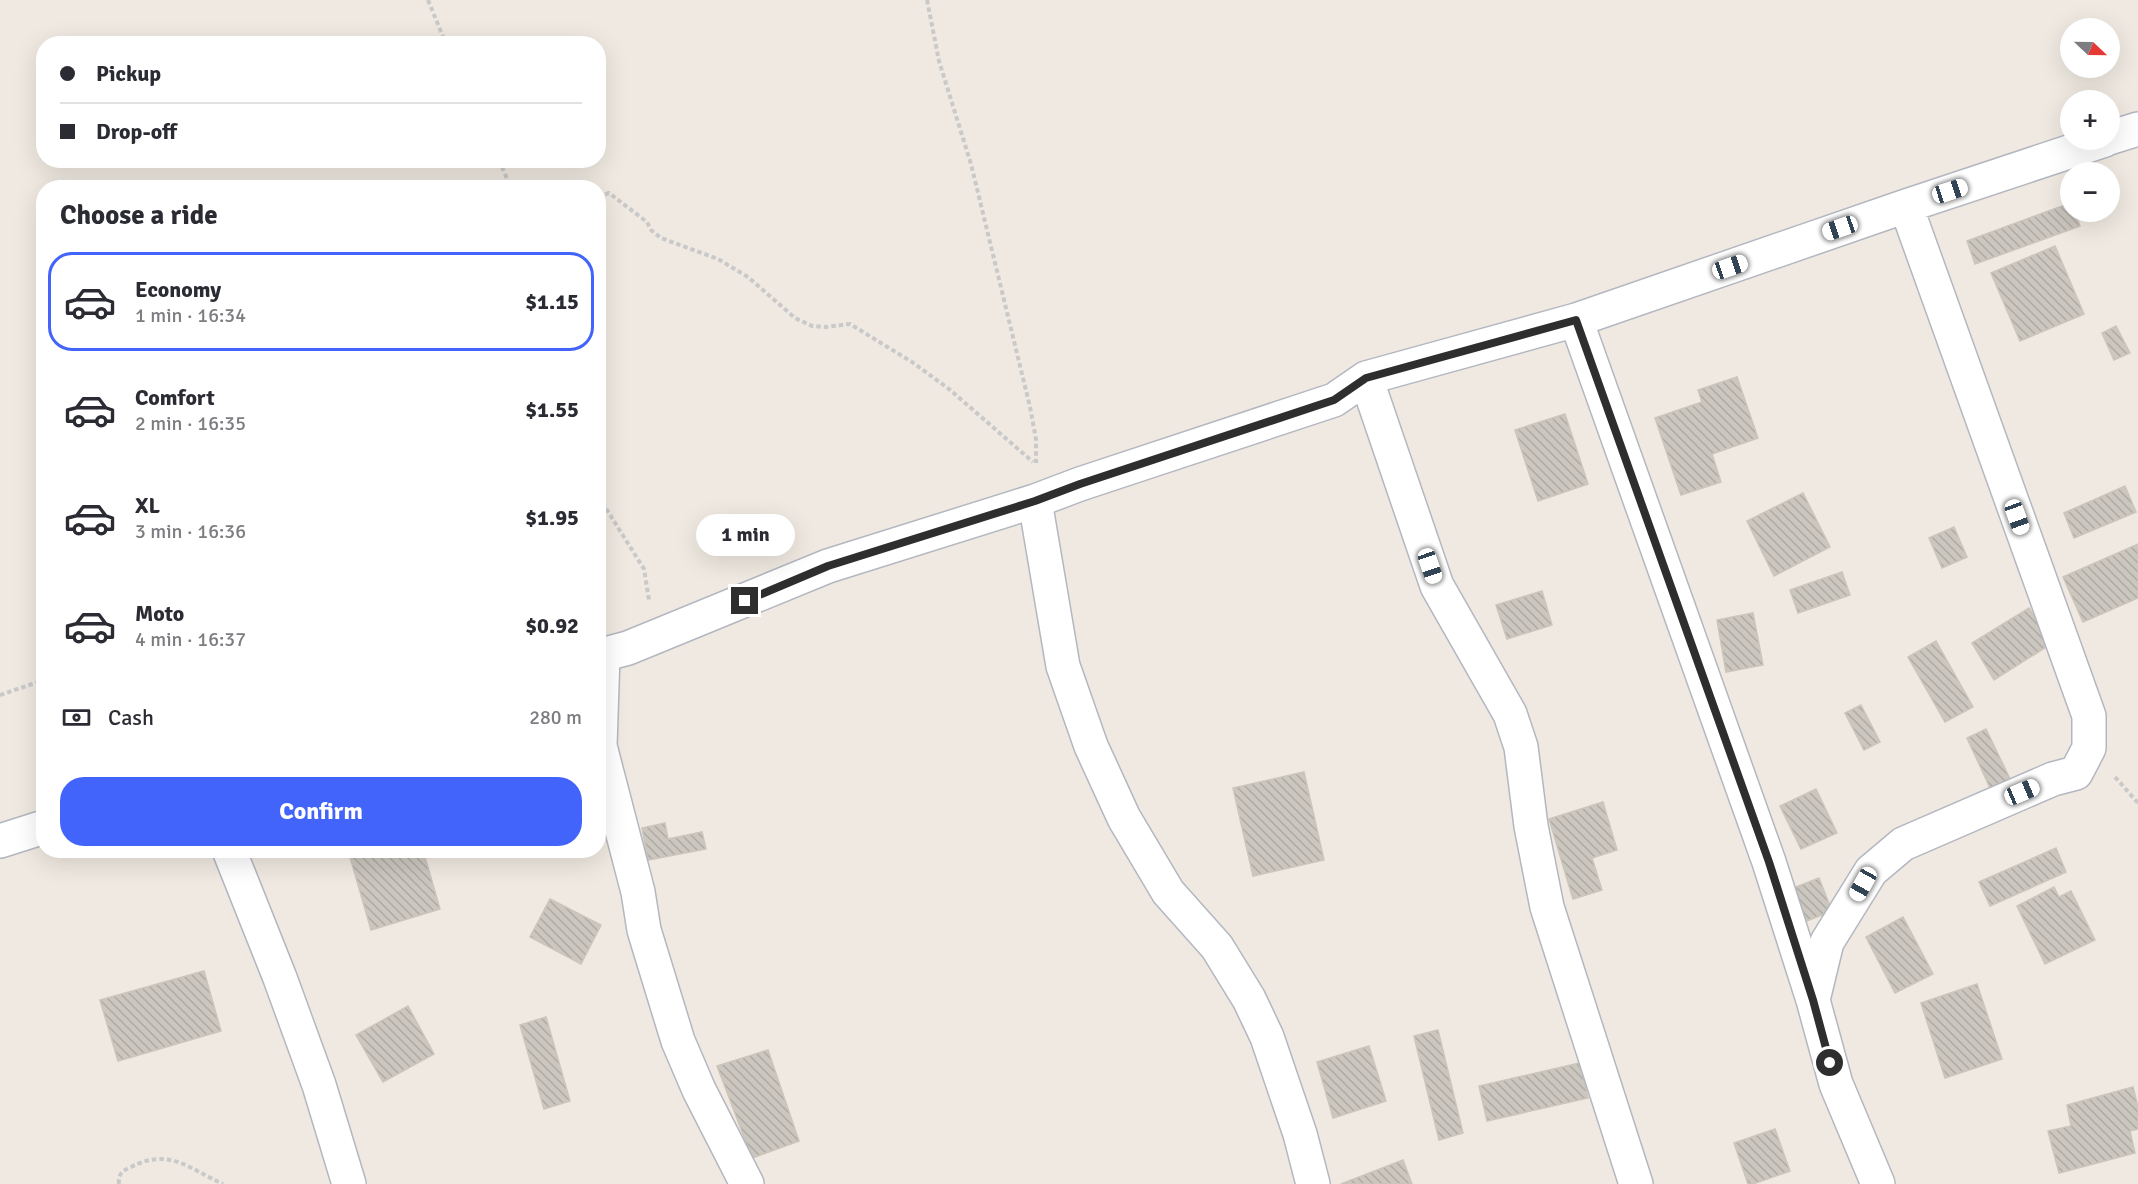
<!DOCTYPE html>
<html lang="en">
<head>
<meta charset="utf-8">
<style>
	body { margin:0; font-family:Signika,sans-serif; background:#f2f2f3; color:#2b2b33; height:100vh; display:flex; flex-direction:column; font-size:22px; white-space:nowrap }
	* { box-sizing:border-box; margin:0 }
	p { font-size:20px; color:#7c7c81 }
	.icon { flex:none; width:33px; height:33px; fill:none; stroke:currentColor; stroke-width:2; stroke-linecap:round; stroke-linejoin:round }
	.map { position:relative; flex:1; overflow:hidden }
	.panel { position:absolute; left:36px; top:180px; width:570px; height:678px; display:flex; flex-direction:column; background:#fff; border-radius:24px; box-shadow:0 6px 24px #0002 }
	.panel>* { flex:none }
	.banner { position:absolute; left:36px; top:36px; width:570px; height:132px; border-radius:24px; box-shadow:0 6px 24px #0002; display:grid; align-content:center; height:132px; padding:0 24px; background:#fff }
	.needle { width:39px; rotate:112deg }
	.buttons { position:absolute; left:2060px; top:18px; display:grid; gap:12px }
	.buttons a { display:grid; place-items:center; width:60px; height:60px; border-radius:50%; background:#fff; box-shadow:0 6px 24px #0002; font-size:30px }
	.end { position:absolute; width:27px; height:27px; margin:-14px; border:8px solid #2e2e2e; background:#fff; box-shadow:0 0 0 3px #fff }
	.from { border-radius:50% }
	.bubble { position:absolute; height:42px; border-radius:21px; background:#fff; box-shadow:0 6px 24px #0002; font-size:20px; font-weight:700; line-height:42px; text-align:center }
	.car { position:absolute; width:18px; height:36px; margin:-18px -9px; border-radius:8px; box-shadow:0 0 4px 2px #0007; background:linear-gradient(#fff 24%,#345 0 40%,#fff 0 76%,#345 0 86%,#fff 0) }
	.banner b { display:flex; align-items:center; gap:21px; height:57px; font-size:22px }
	.banner b+b { border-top:2px solid #e1e1e2 }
	.banner i { width:15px; height:15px; background:#2b2b33 }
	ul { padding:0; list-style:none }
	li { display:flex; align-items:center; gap:18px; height:99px; margin:0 12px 9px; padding:0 12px; border:3px solid transparent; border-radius:24px }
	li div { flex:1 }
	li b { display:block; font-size:22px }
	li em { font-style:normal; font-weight:700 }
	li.active { border-color:#4264fb }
	li>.icon { width:54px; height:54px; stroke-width:1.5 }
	h2 { padding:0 24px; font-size:27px; line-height:72px }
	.pay { display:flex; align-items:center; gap:15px; height:66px; padding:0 24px; font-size:22px }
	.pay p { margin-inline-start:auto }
	.cta { display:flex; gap:12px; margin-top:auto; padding:12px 24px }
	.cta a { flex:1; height:69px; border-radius:24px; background:#4264fb; color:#fff; font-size:24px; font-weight:700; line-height:69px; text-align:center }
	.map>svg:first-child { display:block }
</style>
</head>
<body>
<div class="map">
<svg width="2138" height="1184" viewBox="0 0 2138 1184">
	<defs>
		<pattern id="building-back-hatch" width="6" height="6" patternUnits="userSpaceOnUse" patternTransform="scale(1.5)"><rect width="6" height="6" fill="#cbc7bf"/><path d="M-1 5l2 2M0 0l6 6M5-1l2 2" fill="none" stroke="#afaba4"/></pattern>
	</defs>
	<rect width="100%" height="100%" fill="#efe9e1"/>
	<path fill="url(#building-back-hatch)" stroke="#cbc5ba" stroke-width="1.5" d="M2070,203V212H2075L2080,226L1975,264L1967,241Z
		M2055,246L2084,314L2020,341L1991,273Z
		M2116,326L2130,353L2114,360L2102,333Z
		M1737,377L1758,438L1712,454L1721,482L1681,495L1655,418L1702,402L1698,390Z
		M1565,414L1588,484L1538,501L1515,430Z
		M2125,486L2136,512L2074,538L2064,513Z
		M1803,493L1830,547L1774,576L1747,521Z
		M1954,527L1967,557L1942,568L1929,538Z
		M2138,544V598L2083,622L2063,577Z
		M1842,572L1850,595L1798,613L1790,590Z
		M1542,591L1552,625L1507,639L1496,605Z
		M2029,608L2051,644L1994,680L1972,643Z
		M1753,613L1763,665L1726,672L1717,620Z
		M1936,641L1973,707L1945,722L1908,657Z
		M1861,705L1880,742L1864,750L1845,713Z
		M1986,729L2011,781L1991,790L1967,738Z
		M1304,772L1324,860L1253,876L1233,788Z
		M1816,789L1837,833L1801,849L1780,806Z
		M1603,802L1617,850L1592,858L1602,890L1573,899L1549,819Z
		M665,823L668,839L702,832L706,849L648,860L642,828Z
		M2056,848L2066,872L1990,906L1979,882Z
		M348,850H423L440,909L371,930Z
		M1819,878L1832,911L1804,922L1791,889Z
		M2054,887L2059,897L2071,891L2095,940L2045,964L2017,906Z
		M550,899L601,925L581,964L530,937Z
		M1903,917L1933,974L1895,993L1866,937Z
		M204,971L221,1031L118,1061L100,1000Z
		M1977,984L2002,1059L1945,1078L1921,1003Z
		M408,1006L434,1054L383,1082L356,1035Z
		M546,1017L570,1101L544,1109L520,1025Z
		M1438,1030L1463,1133L1439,1140L1414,1036Z
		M1369,1046L1386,1101L1333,1118L1317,1062Z
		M768,1050L799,1141L752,1158L717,1066Z
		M1580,1063L1588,1098L1487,1121L1479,1086Z
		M2133,1087L2138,1107V1129L2130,1131L2135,1153L2059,1173L2048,1131L2071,1126L2067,1105Z
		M1775,1129L1790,1171L1753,1184H1748L1734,1143Z
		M1403,1160L1412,1184H1341Z"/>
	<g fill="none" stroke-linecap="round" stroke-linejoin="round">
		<defs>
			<path id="street" d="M2109,138L2138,129
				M1576,320L1769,862L1813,1000L1836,1084L1878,1184
				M1366,378L1437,586L1510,714L1521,747L1531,826L1547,907L1636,1184
				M1035,501L1063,666L1091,746L1124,818L1168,892L1217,947L1249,999L1267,1037L1300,1134L1313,1184
				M603,655L600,746L638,892L644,930L678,1041L699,1090L747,1184
				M598,656L628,648L828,566L1035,501L1080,484L1334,400L1366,378L1576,320L1906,206L2105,140
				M0,841L44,827
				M229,850L280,978L319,1085L349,1184
				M1813,1000L1827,942L1871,871L1903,844L2053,779L2076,773L2089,748V716L1906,206"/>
		</defs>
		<use href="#street" stroke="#b4b7c1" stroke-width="36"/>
		<path stroke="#c9c9c9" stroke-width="4" stroke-dasharray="4.5 3" stroke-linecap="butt" d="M428,0L446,44
			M927,0L939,61L971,164L1030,407L1036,439V463
			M499,160L511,188
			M598,197L609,193L647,222L651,230L661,238L718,259L748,277L795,318L812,326L826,327L850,324L912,362L949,389L1033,462
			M598,488L602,502L644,569L649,600
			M0,695L44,680
			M2115,777L2138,803
			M119,1184C118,1174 122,1171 131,1167C170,1147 189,1169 223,1184"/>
		<use href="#street" stroke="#fff" stroke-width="33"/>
	</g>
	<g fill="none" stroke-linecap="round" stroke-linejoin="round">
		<path stroke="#2e2e2e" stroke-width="8" d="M745,601L828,566L1035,501L1080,484L1334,400L1366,378L1576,320L1769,862L1813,1000L1830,1063"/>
	</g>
</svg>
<div class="buttons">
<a><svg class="needle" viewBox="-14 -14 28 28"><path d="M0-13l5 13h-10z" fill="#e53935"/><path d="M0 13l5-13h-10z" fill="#7c7c81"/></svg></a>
<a>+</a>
<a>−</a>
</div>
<i class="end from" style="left:1830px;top:1063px"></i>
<i class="end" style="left:745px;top:601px"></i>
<div class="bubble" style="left:696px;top:514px;width:99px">1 min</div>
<i class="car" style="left:1950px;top:191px;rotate:72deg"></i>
<i class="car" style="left:1840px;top:228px;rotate:251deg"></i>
<i class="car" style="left:1730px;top:267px;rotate:71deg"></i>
<i class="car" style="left:2017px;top:517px;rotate:160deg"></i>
<i class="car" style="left:1430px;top:566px;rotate:161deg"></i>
<i class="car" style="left:2022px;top:792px;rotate:67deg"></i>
<i class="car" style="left:1863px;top:884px;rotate:209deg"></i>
<div class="banner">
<b><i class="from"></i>Pickup</b>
<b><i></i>Drop-off</b>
</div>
<section class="panel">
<h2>Choose a ride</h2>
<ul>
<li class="active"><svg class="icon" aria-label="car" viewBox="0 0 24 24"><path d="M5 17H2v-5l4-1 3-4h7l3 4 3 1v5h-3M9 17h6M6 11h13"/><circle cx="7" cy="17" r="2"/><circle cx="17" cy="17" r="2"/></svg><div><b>Economy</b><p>1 min · 16:34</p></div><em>$1.15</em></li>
<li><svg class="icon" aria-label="car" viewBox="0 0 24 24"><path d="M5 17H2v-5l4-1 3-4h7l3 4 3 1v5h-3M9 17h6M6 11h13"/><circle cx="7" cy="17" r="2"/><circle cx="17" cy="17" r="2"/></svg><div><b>Comfort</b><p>2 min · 16:35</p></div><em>$1.55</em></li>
<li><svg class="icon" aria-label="car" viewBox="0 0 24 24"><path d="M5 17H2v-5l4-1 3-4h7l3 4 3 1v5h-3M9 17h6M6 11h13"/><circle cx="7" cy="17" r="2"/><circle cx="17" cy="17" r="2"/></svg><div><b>XL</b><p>3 min · 16:36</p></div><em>$1.95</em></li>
<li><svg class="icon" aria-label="car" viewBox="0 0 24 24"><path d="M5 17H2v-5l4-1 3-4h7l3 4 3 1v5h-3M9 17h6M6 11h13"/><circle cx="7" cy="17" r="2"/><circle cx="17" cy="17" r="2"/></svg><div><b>Moto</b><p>4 min · 16:37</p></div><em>$0.92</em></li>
</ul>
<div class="pay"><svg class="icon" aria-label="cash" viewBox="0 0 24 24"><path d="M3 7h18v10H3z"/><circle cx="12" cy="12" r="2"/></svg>Cash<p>280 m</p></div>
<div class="cta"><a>Confirm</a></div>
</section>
</div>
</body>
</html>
